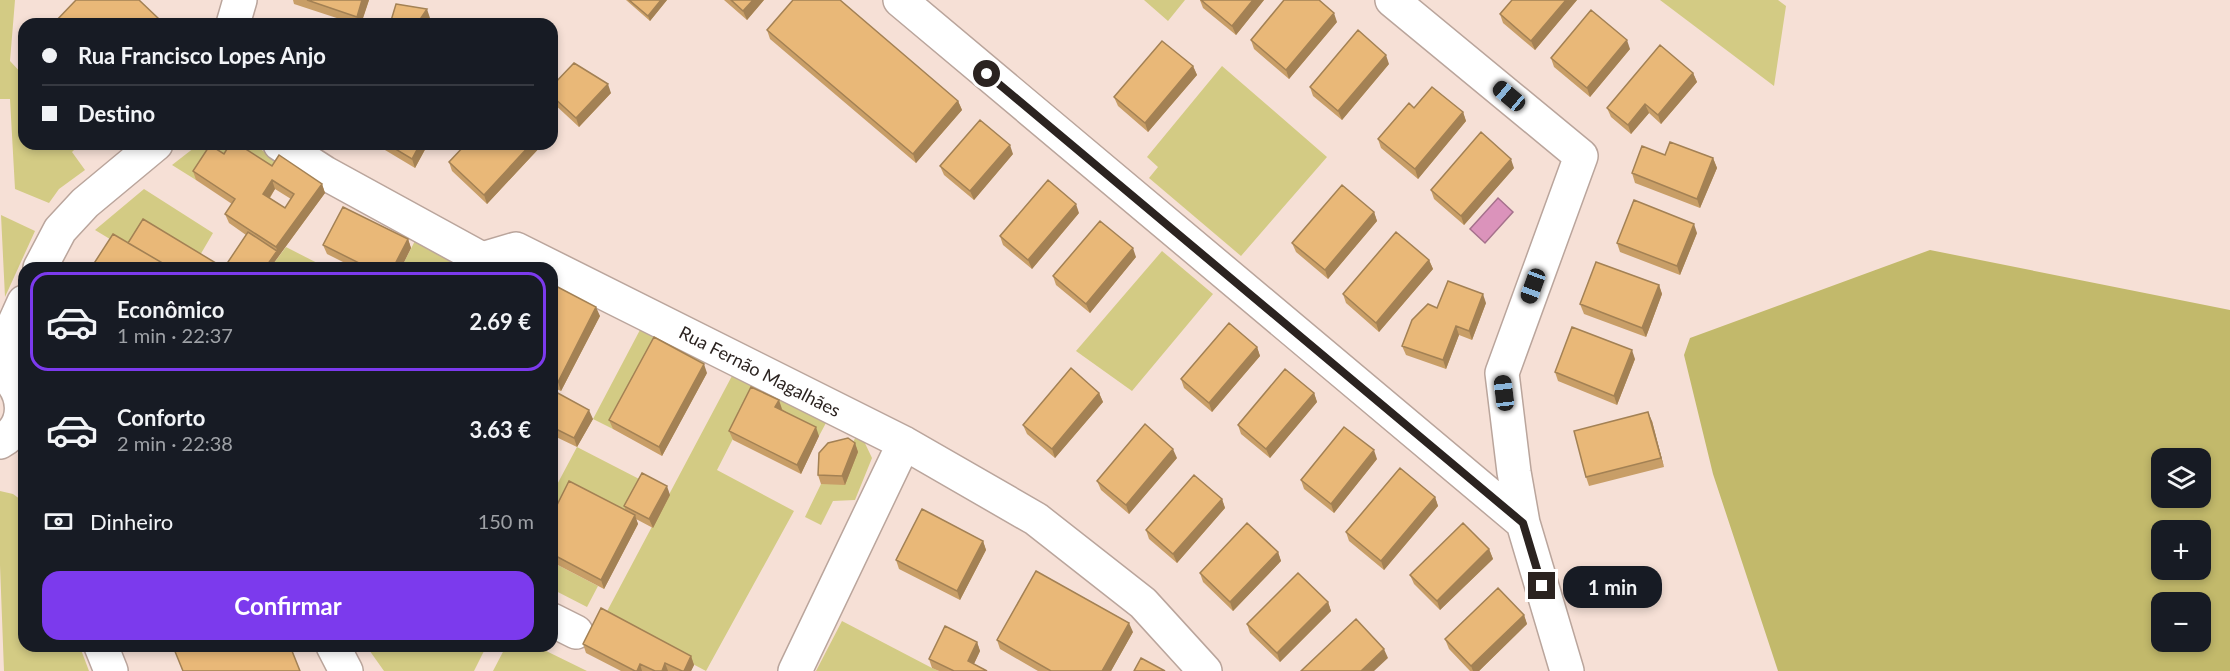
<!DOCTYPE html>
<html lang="pt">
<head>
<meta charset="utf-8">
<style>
	body { margin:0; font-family:Lato,sans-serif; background:#242831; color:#f1f3f6; height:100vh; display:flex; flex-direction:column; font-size:22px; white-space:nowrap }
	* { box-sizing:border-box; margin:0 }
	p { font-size:20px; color:#9ea1a6 }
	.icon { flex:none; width:33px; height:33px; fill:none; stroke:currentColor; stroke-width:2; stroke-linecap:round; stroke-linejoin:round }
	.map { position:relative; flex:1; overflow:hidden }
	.details { position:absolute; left:18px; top:262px; width:540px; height:390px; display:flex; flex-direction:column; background:#171b24; border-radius:18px; box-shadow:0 3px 9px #0003 }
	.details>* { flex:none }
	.top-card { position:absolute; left:18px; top:18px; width:540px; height:132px; border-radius:18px; box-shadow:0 3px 9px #0003; display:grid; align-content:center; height:132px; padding:0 24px; background:#171b24 }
	.controls { position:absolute; left:2151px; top:448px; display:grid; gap:12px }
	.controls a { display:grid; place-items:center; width:60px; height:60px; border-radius:12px; background:#171b24; box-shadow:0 3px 9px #0003; font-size:30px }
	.end { position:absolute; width:27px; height:27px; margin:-14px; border:8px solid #2b2320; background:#fff; box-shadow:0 0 0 3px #fff }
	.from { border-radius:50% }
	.bubble { position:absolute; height:42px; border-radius:18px; background:#171b24; box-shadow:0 3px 9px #0003; font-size:20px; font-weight:700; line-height:42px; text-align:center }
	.car { position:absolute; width:18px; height:36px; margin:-18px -9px; border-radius:8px; box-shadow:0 0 4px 2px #0007; background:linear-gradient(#222 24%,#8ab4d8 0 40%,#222 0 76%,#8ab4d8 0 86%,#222 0) }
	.top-card b { display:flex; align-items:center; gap:21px; height:57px; font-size:22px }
	.top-card b+b { border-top:2px solid #363941 }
	.top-card i { width:15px; height:15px; background:#f1f3f6 }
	ul { padding:10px 0 0; list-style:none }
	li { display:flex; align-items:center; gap:18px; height:99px; margin:0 12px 9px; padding:0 12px; border:3px solid transparent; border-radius:18px }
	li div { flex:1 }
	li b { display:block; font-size:22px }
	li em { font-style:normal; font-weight:700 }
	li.active { border-color:#7c3aed }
	li>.icon { width:54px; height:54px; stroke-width:1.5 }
	.pay { display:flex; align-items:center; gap:15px; height:66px; padding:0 24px; font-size:22px }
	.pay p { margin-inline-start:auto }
	.primary-button { display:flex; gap:12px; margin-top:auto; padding:12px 24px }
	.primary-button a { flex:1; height:69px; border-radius:18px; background:#7c3aed; color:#fff; font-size:24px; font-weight:700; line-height:69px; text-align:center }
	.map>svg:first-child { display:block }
</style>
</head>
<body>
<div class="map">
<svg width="2230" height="671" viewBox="0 0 2230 671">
	<rect width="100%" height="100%" fill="#f6e0d6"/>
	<path fill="#d3cb84" d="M0,0H15L10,61L24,76V144H80L72,152L85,170L59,189L49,203L15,189L10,99H0Z
		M1144,0H1185L1168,21Z
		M1660,0H1778L1786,6L1774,86Z
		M1222,66L1327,157L1241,256L1149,178L1158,167L1147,157Z
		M199,144H253L282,164L275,175L227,163L213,154L196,180L172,165Z
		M144,189L213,233L199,257L128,250L95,230Z
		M1,215L35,231L5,297Z
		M417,237L453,260L452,268H401Z
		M286,247L327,268H270Z
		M1162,251L1213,294L1132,391L1076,351Z
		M641,328L706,360L701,369L657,347L613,429L593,419Z
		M733,374L827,421L819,436L755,396L717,470L794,511L706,671L604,617Z
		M856,436L863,439L872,458L855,500L833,501L821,525L805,517L821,484L851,447Z
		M577,447L645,482L627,515L552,530V494Z
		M0,491L13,494L24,502V646L80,647L89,671H4L0,565Z
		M552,562L598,586L587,607L552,589Z
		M842,621L932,668L939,671H816Z
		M506,646L538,647L587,671H493Z
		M367,647H486L474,671H384Z"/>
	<path fill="#c2b96b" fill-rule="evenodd" d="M1930,250L2230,310V671H1778L1713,474L1684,355L1690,338ZM2162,459H2200V498H2162ZM2162,531H2200V570H2162ZM2162,603H2200V642H2162Z"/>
	<path fill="#db93bb" stroke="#a6718c" stroke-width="1.5" d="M1498,198L1513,212L1485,243L1470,229Z"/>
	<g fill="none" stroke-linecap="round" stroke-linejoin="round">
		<defs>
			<path id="minor" d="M900,0L1523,523
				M1392,0L1581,156L1502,373L1514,472L1523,523L1567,671
				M233,24L240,0
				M280,144L325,173L482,259L516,249L904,443L1036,519L1143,603L1205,671
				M40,268L60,230L85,203L156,144
				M0,371C26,389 31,425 0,442
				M1,371L10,333L24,302
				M552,620L576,632
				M101,646L111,671
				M333,646L346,671
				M795,671L904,443"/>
		</defs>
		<use href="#minor" stroke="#baa59c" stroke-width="36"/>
		<use href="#minor" stroke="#fff" stroke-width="33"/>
	</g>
	<path fill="#c89e67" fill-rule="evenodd" d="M293,0H369L361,24H355L294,4Z
		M626,0H667L650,21Z
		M724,0H764L747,20Z
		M1200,0H1264L1236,35L1203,8Z
		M1512,0H1577L1535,50L1503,23L1500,14Z
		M1337,22L1289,79L1254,49L1251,40Z
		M767,30L958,101L962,110L916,163L770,39Z
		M1630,49L1590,97L1554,67L1551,58Z
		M1389,64L1342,120L1313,96L1310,87Z
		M1193,66L1197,75L1148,132L1118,106L1114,97Z
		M1693,73L1697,82L1661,124L1649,113L1631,134L1611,117L1607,108Z
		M552,86L611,93L579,127L552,102Z
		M1414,108L1463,112L1466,121L1418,179L1381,148L1378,139Z
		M375,144H428L415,168Z
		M466,144H543L487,204L452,171L449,162Z
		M224,154L272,166L322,184L325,193L270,268H91L128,243L224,268L246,235L229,223L225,214L232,204L196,180L193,171ZM275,189L291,199L285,208L270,198Z
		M1013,154L974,200L944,175L940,166Z
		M1665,155L1713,158L1717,168L1700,208L1635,183L1632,173Z
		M1514,168L1464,225L1434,199L1431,190Z
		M1374,212L1377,221L1328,279L1296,252L1292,243Z
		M1079,213L1032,269L1003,245L1000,236Z
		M1697,233L1680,275L1620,252L1617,243Z
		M408,239L411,248L401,268H355L327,254L323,245Z
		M1136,257L1090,313L1056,285L1053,276Z
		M1429,260L1433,269L1379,332L1346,303L1343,294Z
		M552,284L600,316L561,391L552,387Z
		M1659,285L1662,294L1646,337L1584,314L1580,304Z
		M1486,303L1472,340L1459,335L1446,369L1406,355L1402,346L1437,308Z
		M1257,347L1260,356L1212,412L1184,388L1181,379Z
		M1635,359L1617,405L1558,381L1555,372Z
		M707,373L662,456L613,429L609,420Z
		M1099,393L1103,402L1055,458L1027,434L1023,425Z
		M1314,393L1317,402L1270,458L1241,434L1238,425Z
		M552,396L593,419L577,447L552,435Z
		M782,409L819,436L801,474L733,440L729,431Z
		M1652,421L1664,467L1589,486L1586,477Z
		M855,443L858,452L845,485L821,484L818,475Z
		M1177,458L1129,514L1101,490L1097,481Z
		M1377,459L1334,513L1304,489L1301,480Z
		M670,495L653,528L636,519L638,524L604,589L552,562V515L626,511L624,506Z
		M1435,497L1438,506L1384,570L1349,541L1346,532Z
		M1222,499L1225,508L1177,563L1149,539L1146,530Z
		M983,541L986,550L960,600L899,569L896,560Z
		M1489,549L1493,559L1440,610L1414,584L1410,575Z
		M1278,552L1281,561L1233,611L1203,582L1200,573Z
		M1328,602L1331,611L1280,662L1250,633L1247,624Z
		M1524,615L1527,624L1479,671H1470L1449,649L1445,639Z
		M1133,632L1111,671H1038L1000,649L997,640Z
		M977,642L980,651L974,664L987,671H939L932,668L929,659Z
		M583,644L691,656L694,665L691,671H621L586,653Z"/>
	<path fill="#a38154" d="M362,0H369L361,24H360L357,17Z
		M661,0H667L650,21L648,16Z
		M753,0H764L747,20L743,11Z
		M1253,0H1264L1236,35L1232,26Z
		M1566,0H1577L1535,50L1531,41Z
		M427,9L430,18L426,24H417Z
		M1334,13L1337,22L1289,79L1286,70Z
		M159,19L161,24H154Z
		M1627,40L1630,49L1590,97L1587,88Z
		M1386,55L1389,64L1342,120L1338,111Z
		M1193,66L1197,75L1148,132L1145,123Z
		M1693,73L1697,82L1661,124L1658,115Z
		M608,84L611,93L579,127L576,118Z
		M958,101L962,110L916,163L913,154Z
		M1645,104L1649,113L1631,134L1628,125Z
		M1463,112L1466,121L1418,179L1415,169Z
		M420,144H428L415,168L412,159Z
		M531,144H543L487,204L484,195Z
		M1010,145L1013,154L974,200L970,191Z
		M1713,158L1717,168L1700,208L1697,199Z
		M1511,159L1514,168L1464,225L1461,216Z
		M272,180L275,189L266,203L263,194Z
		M322,184L325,193L270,268H265L277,251L276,247Z
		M1076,204L1079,213L1032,269L1028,260Z
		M1374,212L1377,221L1328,279L1325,270Z
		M1694,224L1697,233L1680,275L1677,266Z
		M408,239L411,248L401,268H393Z
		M1133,248L1136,257L1090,313L1086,304Z
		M1429,260L1433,269L1379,332L1376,323Z
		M1659,285L1662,294L1646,337L1642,328Z
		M1483,294L1486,303L1472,340L1469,331Z
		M596,307L600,316L561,391L558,382Z
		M1456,326L1459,335L1446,369L1443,360Z
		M1257,347L1260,356L1212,412L1209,403Z
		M1632,350L1635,359L1617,405L1614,396Z
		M704,364L707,373L662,456L659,447Z
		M1099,393L1103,402L1055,458L1052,449Z
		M1314,393L1317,402L1270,458L1266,449Z
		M779,400L782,409L779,416L775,407Z
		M589,410L593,419L577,447L574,438Z
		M1648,412L1652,421L1664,467L1661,458Z
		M816,427L819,436L801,474L797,465Z
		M855,443L858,452L845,485L842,476Z
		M1173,449L1177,458L1129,514L1126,505Z
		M1374,450L1377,459L1334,513L1331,504Z
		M667,486L670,495L653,528L649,519Z
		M1435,497L1438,506L1384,570L1381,561Z
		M1222,499L1225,508L1177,563L1173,554Z
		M635,515L638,524L604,589L601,580Z
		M983,541L986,550L960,600L957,591Z
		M1489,549L1493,559L1440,610L1437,601Z
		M1278,552L1281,561L1233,611L1230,602Z
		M1328,602L1331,611L1280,662L1277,653Z
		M1524,615L1527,624L1479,671H1473L1471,666Z
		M1129,623L1133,632L1111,671H1102Z
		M977,642L980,651L971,670L968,661Z
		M1384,649L1388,658L1374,671H1361Z
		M691,656L694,665L691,671H684Z
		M665,663L668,671H662Z
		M640,664L642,671H637Z"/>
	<path fill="#e9b878" stroke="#a38154" stroke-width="1.5" fill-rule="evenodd" d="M76,0H139L159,19L154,24H53Z
		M307,0H362L357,17Z
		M629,0H661L648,16Z
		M731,0H753L743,11Z
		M793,0H840L958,101L913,154L767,30Z
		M1201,0H1253L1232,26Z
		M1284,0H1319L1334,13L1286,70L1251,40Z
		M1512,0H1566L1531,41L1500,14Z
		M396,4L427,9L417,24H390Z
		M1591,10L1627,40L1587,88L1551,58Z
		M1358,30L1386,55L1338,111L1310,87Z
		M1162,41L1193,66L1145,123L1114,97Z
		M1660,45L1693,73L1658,115L1645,104L1628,125L1607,108Z
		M574,63L608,84L576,118L552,96V86Z
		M1432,87L1463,112L1415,169L1378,139L1409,103L1414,108Z
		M980,120L1010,145L970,191L940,166Z
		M1481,132L1511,159L1461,216L1431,190Z
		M1670,142L1713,158L1697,199L1632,173L1642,146L1665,155Z
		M230,144H238L272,166L279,155L322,184L276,247L225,214L235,199L193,171L210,145L224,154ZM272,180L294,194L285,208L263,194Z
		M387,144H420L412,159Z
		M466,144H531L484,195L449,162Z
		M1048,180L1076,204L1028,260L1000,236Z
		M1342,185L1374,212L1325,270L1292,243Z
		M1634,200L1694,224L1677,266L1617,243Z
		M343,207L408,239L393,268H369L323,245Z
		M143,219L224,268L248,232L277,251L265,268H171L128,243Z
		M1100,221L1133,248L1086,304L1053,276Z
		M1396,232L1429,260L1376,323L1343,294Z
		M113,234L171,268H91Z
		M1596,262L1659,285L1642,328L1580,304Z
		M1448,281L1483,294L1469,331L1456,326L1443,360L1402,346L1412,320L1428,304L1437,308Z
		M552,284L596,307L558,382L552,379Z
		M1229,323L1257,347L1209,403L1181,379Z
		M1572,327L1632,350L1614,396L1555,372Z
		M654,337L704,364L659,447L609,420Z
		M1071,368L1099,393L1052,449L1023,425Z
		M1285,369L1314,393L1266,449L1238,425Z
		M751,387L779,400L775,407L816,427L797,465L729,431Z
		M554,391L589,410L574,438L552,427V396Z
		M1648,412L1661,458L1586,477L1574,431Z
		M1145,424L1173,449L1126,505L1097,481Z
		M1344,427L1374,450L1331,504L1301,480Z
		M848,438L855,443L842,476L818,475L819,453L828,443Z
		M1400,468L1435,497L1381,561L1346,532Z
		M642,473L667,486L649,519L624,506Z
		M1194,475L1222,499L1173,554L1146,530Z
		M569,481L635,515L601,580L552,554V515Z
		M922,509L983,541L957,591L896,560Z
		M1247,523L1278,552L1230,602L1200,573Z
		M1463,523L1489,549L1437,601L1410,575Z
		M1036,571L1129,623L1102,671H1051L997,640Z
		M1298,573L1328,602L1277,653L1247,624Z
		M1498,588L1524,615L1471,666L1445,639Z
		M601,608L691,656L684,671H682L665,663L662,671H655L640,664L637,671H635L583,644Z
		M1356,619L1384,649L1361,671H1301Z
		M945,626L977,642L968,661L987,671H954L929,659Z
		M181,646H290L300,671H183L174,649Z
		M1141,658L1165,671H1134Z"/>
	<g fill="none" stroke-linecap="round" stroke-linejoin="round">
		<path stroke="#2b2320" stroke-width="8" d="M987,74L1523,523L1542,586"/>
	</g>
	<g text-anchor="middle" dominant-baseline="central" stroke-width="4.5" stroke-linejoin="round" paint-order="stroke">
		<g font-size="18" fill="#2b2320" stroke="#fff">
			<text transform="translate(760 371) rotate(27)">Rua Fernão Magalhães</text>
		</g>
	</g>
</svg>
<div class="controls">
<a><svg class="icon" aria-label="layers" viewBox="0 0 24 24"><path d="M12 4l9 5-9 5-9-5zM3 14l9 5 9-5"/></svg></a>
<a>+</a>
<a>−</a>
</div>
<i class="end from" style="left:987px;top:74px"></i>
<i class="end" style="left:1542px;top:586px"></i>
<div class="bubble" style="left:1563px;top:566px;width:99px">1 min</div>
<i class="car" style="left:1509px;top:96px;rotate:310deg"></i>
<i class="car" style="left:1533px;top:286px;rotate:200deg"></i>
<i class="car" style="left:1504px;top:393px;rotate:353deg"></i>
<div class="top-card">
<b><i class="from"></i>Rua Francisco Lopes Anjo</b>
<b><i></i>Destino</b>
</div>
<section class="details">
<ul>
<li class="active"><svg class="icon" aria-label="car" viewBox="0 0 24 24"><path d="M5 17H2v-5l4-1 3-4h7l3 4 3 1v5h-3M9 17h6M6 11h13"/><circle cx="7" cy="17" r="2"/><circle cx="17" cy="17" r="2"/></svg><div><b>Econômico</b><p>1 min · 22:37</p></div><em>2.69 €</em></li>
<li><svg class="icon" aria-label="car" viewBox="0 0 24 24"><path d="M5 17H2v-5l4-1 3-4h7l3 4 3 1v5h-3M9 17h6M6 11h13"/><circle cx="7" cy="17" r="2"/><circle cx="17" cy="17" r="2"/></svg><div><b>Conforto</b><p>2 min · 22:38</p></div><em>3.63 €</em></li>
</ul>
<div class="pay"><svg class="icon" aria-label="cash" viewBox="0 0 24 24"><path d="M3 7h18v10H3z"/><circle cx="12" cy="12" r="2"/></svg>Dinheiro<p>150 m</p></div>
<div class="primary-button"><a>Confirmar</a></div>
</section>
</div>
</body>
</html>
